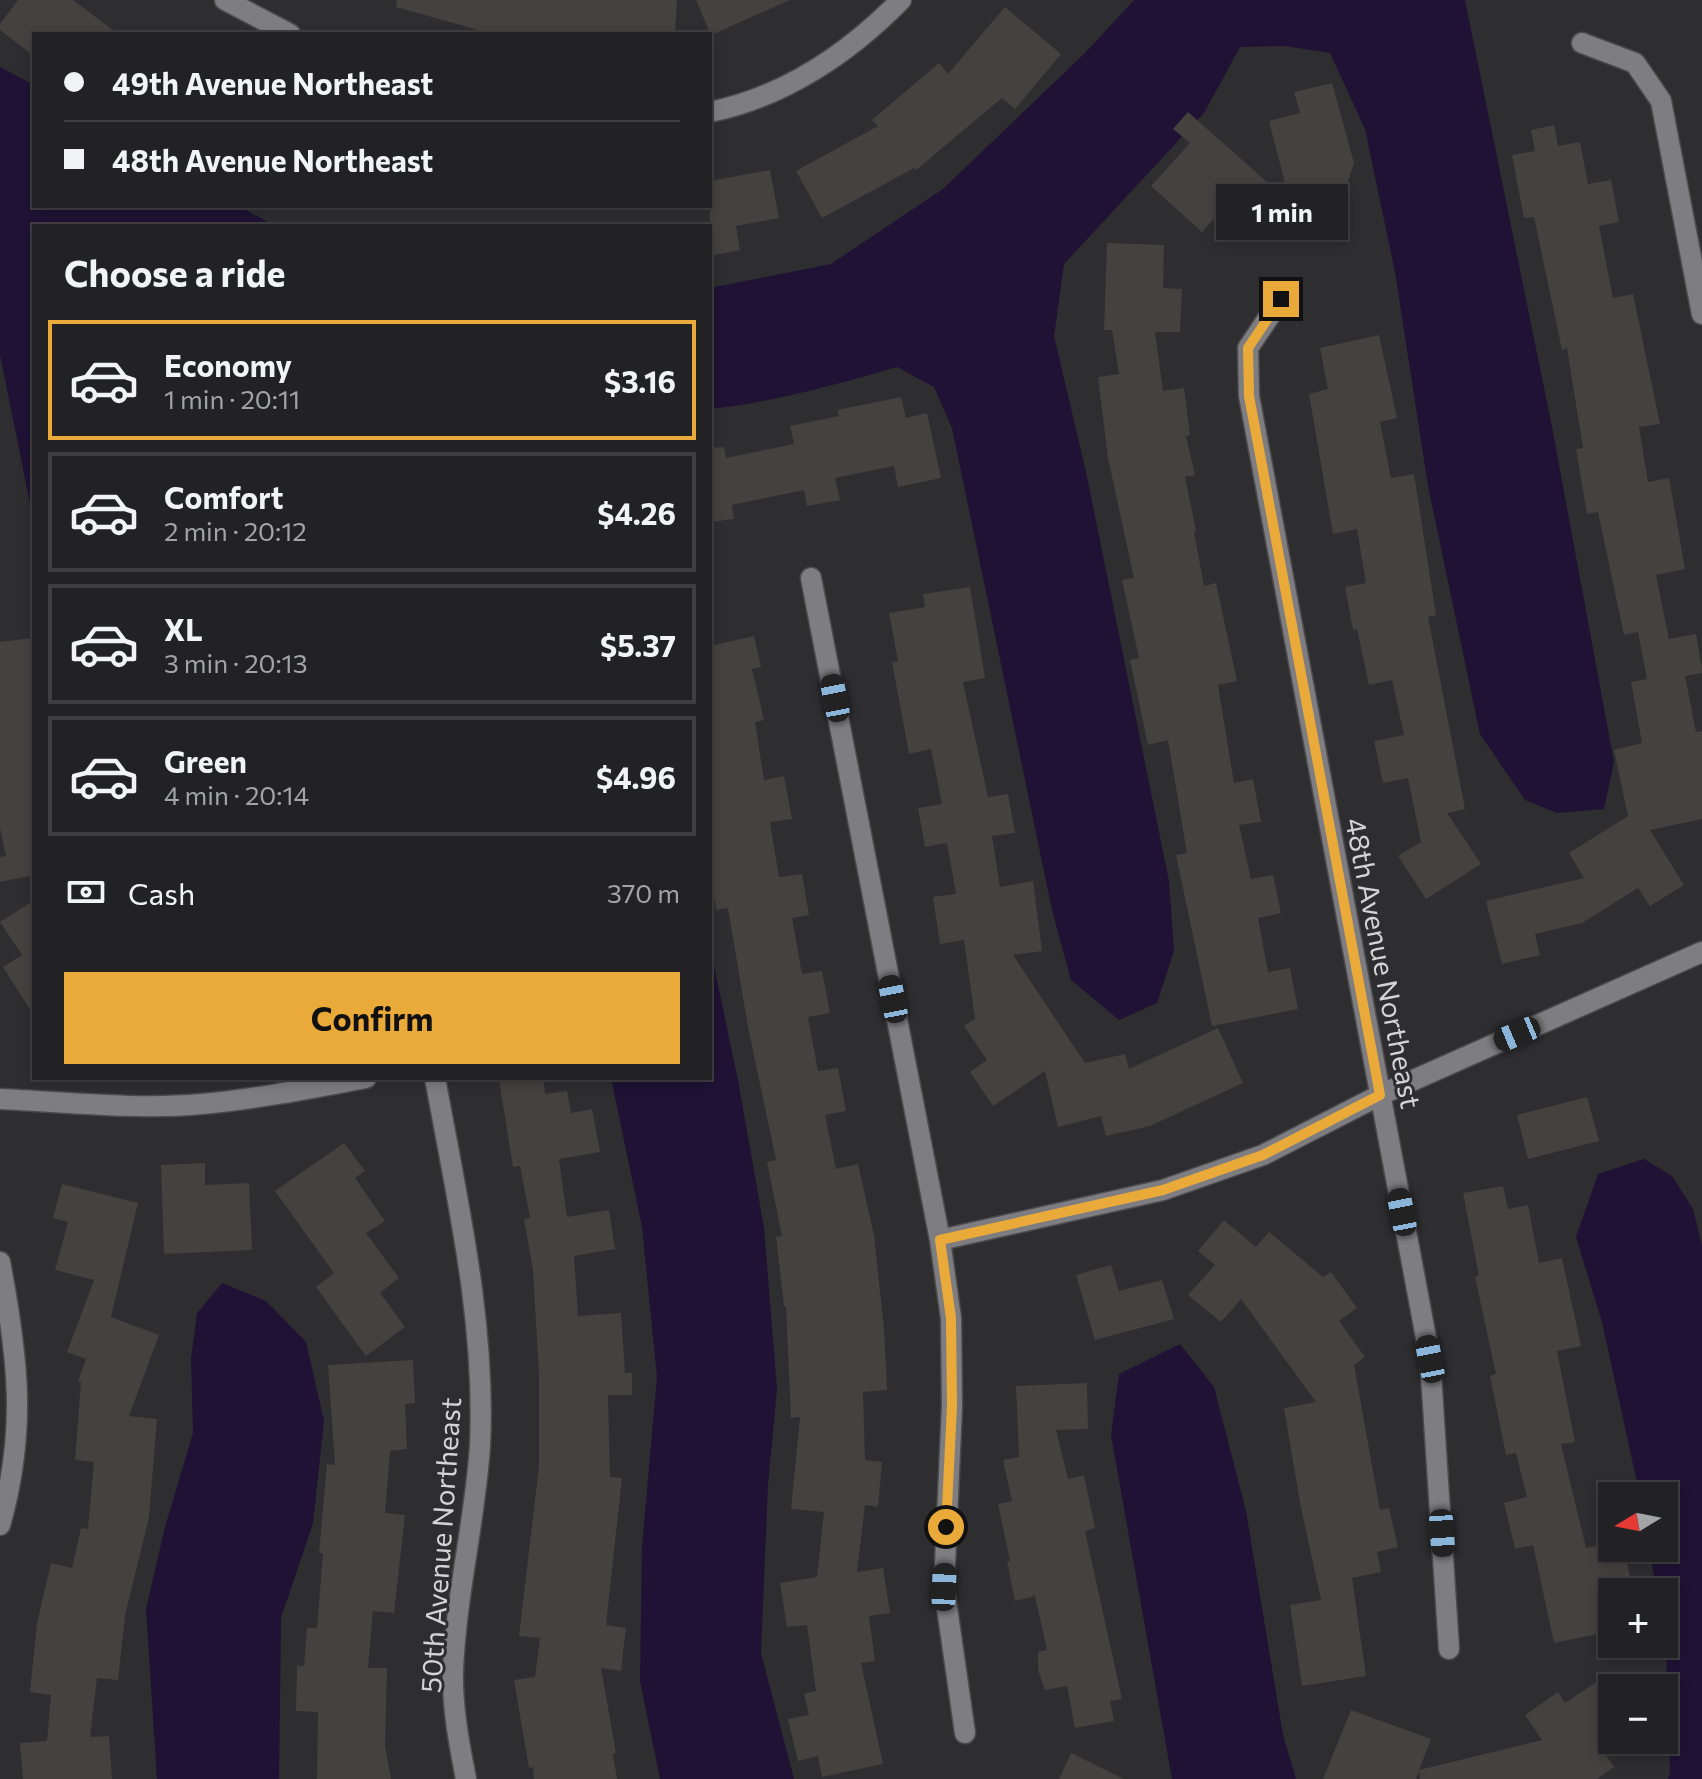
<!DOCTYPE html>
<html lang="en">
<head>
<meta charset="utf-8">
<style>
	body { margin:0; font-family:Commissioner,sans-serif; background:#2e2f31; color:#f1f3f6; height:100vh; display:flex; flex-direction:column; font-size:30px; white-space:nowrap }
	* { box-sizing:border-box; margin:0 }
	p { font-size:26px; color:#a2a4a6 }
	.icon { flex:none; width:44px; height:44px; fill:none; stroke:currentColor; stroke-width:2; stroke-linecap:round; stroke-linejoin:round }
	.map { position:relative; flex:1; overflow:hidden }
	.drawer { position:absolute; left:32px; top:224px; width:680px; height:856px; display:flex; flex-direction:column; background:#222224; border-radius:0px; box-shadow:0 4px 12px #0003,0 0 0 2px #3f3f41 }
	.drawer>* { flex:none }
	.top-card { position:absolute; left:32px; top:32px; width:680px; height:176px; border-radius:0px; box-shadow:0 4px 12px #0003,0 0 0 2px #3f3f41; display:grid; align-content:center; height:176px; padding:0 32px; background:#222224 }
	.needle { width:52px; rotate:260deg }
	.controls { position:absolute; left:1598px; top:1482px; display:grid; gap:16px }
	.controls a { display:grid; place-items:center; width:80px; height:80px; border-radius:0px; background:#222224; box-shadow:0 4px 12px #0003,0 0 0 2px #3f3f41; font-size:40px }
	.end { position:absolute; width:36px; height:36px; margin:-18px; border:10px solid #eaaa39; background:#111; box-shadow:0 0 0 4px #111 }
	.from { border-radius:50% }
	.bubble { position:absolute; height:56px; border-radius:0px; background:#222224; box-shadow:0 4px 12px #0003,0 0 0 2px #3f3f41; font-size:26px; font-weight:700; line-height:56px; text-align:center }
	.car { position:absolute; width:24px; height:48px; margin:-24px -12px; border-radius:10px; box-shadow:0 0 6px 2px #0007; background:linear-gradient(#222 24%,#8ab4d8 0 40%,#222 0 76%,#8ab4d8 0 86%,#222 0) }
	.top-card b { display:flex; align-items:center; gap:28px; height:76px; font-size:30px }
	.top-card b+b { border-top:2px solid #3f3f41 }
	.top-card i { width:20px; height:20px; background:#f1f3f6 }
	ul { padding:0; list-style:none }
	li { display:flex; align-items:center; gap:24px; height:120px; margin:0 16px 12px; padding:0 16px; border:4px solid #3f3f41; border-radius:0px }
	li div { flex:1 }
	li b { display:block; font-size:30px }
	li em { font-style:normal; font-weight:700 }
	li.on { border-color:#eaaa39 }
	li>.icon { width:72px; height:72px; stroke-width:1.5 }
	h2 { padding:0 32px; font-size:36px; line-height:96px }
	.pay { display:flex; align-items:center; gap:20px; height:88px; padding:0 32px; font-size:30px }
	.pay p { margin-inline-start:auto }
	.button { display:flex; gap:16px; margin-top:auto; padding:16px 32px }
	.button a { flex:1; height:92px; border-radius:0px; background:#eaaa39; color:#111; font-size:32px; font-weight:700; line-height:92px; text-align:center }
	.map>svg:first-child { display:block }
</style>
</head>
<body>
<div class="map">
<svg width="1702" height="1779" viewBox="0 0 1702 1779">
	<rect width="100%" height="100%" fill="#2e2d30"/>
	<path fill="#1f1235" d="M1134,0H1465L1552,427L1614,762L1604,809L1557,813L1525,800L1480,734L1428,486L1395,272L1365,129L1330,53L1285,46L1240,47L1204,113L1064,264L1054,336L1086,472L1169,881L1174,951L1157,1003L1119,1020L1071,980L1052,910L952,428L934,387L897,367C835,385 774,402 710,409V288L831,264L943,189L1086,52Z
		M0,67L34,85V206H239L275,226H34V523L0,355Z
		M710,947L738,1080L764,1228L777,1389L768,1484L761,1653L794,1779H660L640,1681L642,1547L657,1377L642,1227L611,1078H710Z
		M1644,1159L1672,1176L1693,1209L1702,1246V1779H1668L1670,1772L1664,1592H1657L1649,1548H1664V1496H1640L1602,1322L1576,1237L1598,1174Z
		M222,1283L266,1301L306,1342L324,1421L313,1523L281,1618L279,1779H157L146,1609L165,1527L193,1433L191,1359L197,1313Z
		M1180,1344L1214,1387L1246,1511L1283,1735L1296,1779H1172L1111,1435L1119,1374Z"/>
	<path fill="#44423f" d="M18,0H73L118,34H34V56L0,30V24Z
		M397,0H677L675,34H493L396,7Z
		M696,0H790L711,35Z
		M1005,7L1061,54L1015,109L1002,98L916,170L914,168L822,218L796,171L878,126L872,120L939,63L948,74Z
		M1332,83L1354,163L1337,215L1285,183L1269,121L1300,113L1294,92Z
		M1188,112L1267,182L1244,207L1233,198L1202,232L1151,186L1190,143L1173,129Z
		M1554,125L1558,146L1580,142L1588,184L1611,180L1619,222L1599,226L1613,298L1633,294L1660,424L1639,427L1648,482L1669,478L1685,569L1656,575L1669,639L1696,634L1702,669V673L1685,676L1696,732L1702,731V819L1650,830L1684,885L1650,906L1638,888L1582,923L1535,934L1540,955L1502,964L1486,901L1584,878L1569,853L1628,816L1614,750L1642,743L1631,682L1647,679L1638,632L1624,635L1598,512L1587,514L1576,449L1583,448L1567,348L1562,350L1534,217L1524,218L1512,155L1535,151L1531,130Z
		M770,170L779,218L736,226L740,250L710,256V181Z
		M1107,243L1164,245L1163,288L1182,289L1180,332H1155L1163,391L1184,388L1190,435L1186,436L1195,475L1185,477L1196,531L1194,532L1204,586L1216,583L1237,681L1218,685L1234,783L1253,779L1261,822L1239,825L1251,879L1273,875L1281,913L1258,918L1268,972L1290,968L1298,1009L1212,1026L1176,855L1187,853L1168,740L1148,745L1130,660L1139,658L1122,580L1134,578L1108,458L1098,377L1119,374L1112,330H1104Z
		M1379,335L1397,418L1380,422L1391,478L1414,474L1436,615L1428,617L1465,809L1447,813L1481,864L1426,899L1398,856L1421,842L1408,778L1383,783L1374,741L1404,735L1392,680L1369,685L1357,629L1353,630L1345,587L1366,583L1357,529L1333,534L1309,394L1328,389L1320,348Z
		M901,397L906,418L927,413L941,478L898,487L894,466L835,478L840,500L807,506L804,490L732,505L734,519L710,522V448L724,447L726,458L794,444L790,426L839,416L837,410Z
		M970,587L985,678L963,682L988,797L1008,794L1015,833L992,836L1000,887L1033,881L1042,951L1013,955L1085,1063L1125,1054L1129,1069L1218,1028L1243,1083L1150,1126L1106,1136L1101,1116L1058,1127L1045,1071L993,1106L970,1072L987,1060L964,1026L975,1019L964,940L940,944L933,897L956,894L947,843L925,847L918,808L942,804L931,749L909,754L892,662L898,661L889,613L925,607L923,594Z
		M754,636L761,667L752,669L764,720L755,722L764,780L784,776L792,819L770,822L779,877L802,874L809,915L792,918L802,974L822,971L830,1013L808,1017L818,1071L838,1068L846,1111L825,1115L836,1169L858,1164L874,1235L884,1328L887,1390L863,1392L865,1460L882,1462L878,1507L865,1505L857,1572L883,1568L890,1613L869,1616L875,1661L861,1663L883,1764L822,1777L818,1756L798,1761L788,1719L809,1715L804,1694L816,1691L807,1625L787,1627L780,1583L817,1577L824,1512L791,1509L800,1417L791,1418L786,1306H784L776,1237L782,1236L767,1162L776,1160L748,1027L728,908L716,910L710,873V646Z
		M32,638L34,652V875L0,882V857L6,856L0,828V642Z
		M34,900V1016L3,967L22,955L0,922Z
		M511,1078H543L545,1094L567,1091L571,1113L592,1109L600,1152L559,1159L567,1217L609,1210L615,1249L574,1256L578,1316L621,1313L625,1373H632V1395H608L610,1477L622,1478L606,1625L626,1628L621,1671L601,1668L616,1753L613,1754L617,1779H534L533,1767L529,1768L514,1680L535,1677L540,1638L519,1636L539,1466V1374L533,1270L524,1219L530,1218L520,1166L513,1167L499,1080Z
		M1587,1097L1599,1141L1528,1159L1517,1115Z
		M344,1143L365,1171L355,1178L385,1221L366,1233L399,1278L380,1293L405,1327L366,1356L316,1287L334,1273L275,1191Z
		M205,1163V1185L249,1183L252,1250L164,1254L161,1165Z
		M62,1184L138,1203L111,1317L159,1335L129,1416L157,1419L149,1517L125,1616L118,1680L97,1678L90,1737L109,1736L112,1779H23L20,1743L47,1741L51,1695L30,1692L37,1623L51,1563L72,1568L81,1528L88,1529L94,1462L75,1460L81,1382L78,1381L86,1359L67,1352L94,1280L55,1270L68,1222L53,1218Z
		M1503,1186L1508,1209L1528,1205L1539,1263L1562,1258L1581,1346L1557,1351L1575,1442L1561,1444L1586,1548L1612,1543V1548H1624L1633,1592H1612V1631L1554,1643L1533,1545L1515,1549L1504,1503L1527,1497L1516,1453L1506,1455L1490,1376L1496,1374L1475,1277L1479,1276L1463,1193Z
		M1224,1220L1256,1247L1269,1232L1323,1277L1331,1272L1357,1308L1339,1321L1365,1357L1354,1365L1380,1510L1389,1508L1398,1547L1377,1552L1381,1572L1352,1578L1366,1676L1302,1686L1290,1605L1321,1600L1300,1503L1284,1408L1316,1402L1241,1299L1221,1322L1188,1295L1215,1265L1198,1251Z
		M1111,1265L1119,1291L1162,1280L1174,1319L1095,1340L1076,1275Z
		M413,1360L415,1403L405,1404L407,1449L390,1451L385,1513L405,1515L394,1613L373,1611L368,1668H387L385,1746L391,1779H317L318,1712L296,1711L297,1666H304L307,1628H317L323,1553H319L327,1464L335,1465L328,1365Z
		M1087,1383L1088,1429L1056,1430L1068,1479L1084,1475L1095,1528L1085,1531L1122,1699L1110,1701L1114,1721L1075,1728L1067,1686L1045,1690L1038,1670V1652L1047,1650L1035,1596L1015,1601L1007,1561H1010L998,1504L1012,1501L1003,1460L1019,1457L1016,1386Z
		M1602,1678L1612,1692V1730L1596,1741L1614,1767L1597,1779H1420L1419,1771L1416,1779H1323L1351,1710L1431,1739L1419,1770L1542,1740L1525,1715L1558,1692L1565,1703Z
		M1071,1753L1124,1779H1059Z"/>
	<g fill="none" stroke-linecap="round" stroke-linejoin="round">
		<defs>
			<path id="street" d="M225,0L290,34
				M1582,43L1635,63L1661,101L1702,314
				M710,112C784,97 849,53 901,0
				M1281,299L1248,348L1249,396L1430,1359L1449,1649
				M811,578L940,1240L951,1318L952,1406L944,1587L965,1733
				M435,1078C457,1199 486,1323 480,1446C475,1521 456,1595 453,1670C452,1707 459,1743 466,1779
				M0,1099C67,1102 136,1110 202,1104C257,1099 312,1088 366,1078
				M940,1240L1163,1190L1263,1155L1380,1095L1702,952
				M0,1262C18,1357 27,1430 0,1525"/>
		</defs>
		<use href="#street" stroke="#4b4a4d" stroke-width="23"/>
		<use href="#street" stroke="#7e7d81" stroke-width="20"/>
	</g>
	<g fill="none" stroke-linecap="round" stroke-linejoin="round">
		<path stroke="#eaaa39" stroke-width="10" d="M946,1527L952,1406L951,1318L940,1240L1163,1190L1263,1155L1380,1095L1249,396L1248,348L1281,299"/>
	</g>
	<g text-anchor="middle" dominant-baseline="central" stroke-width="6" stroke-linejoin="round" paint-order="stroke">
		<g font-size="28" fill="#d4d4d6" stroke="#2e2d30">
			<text transform="translate(1384 963) rotate(79)">48th Avenue Northeast</text>
			<text transform="translate(440 1545) rotate(-86)">50th Avenue Northeast</text>
		</g>
	</g>
</svg>
<div class="controls">
<a><svg class="needle" viewBox="-14 -14 28 28"><path d="M0-13l5 13h-10z" fill="#e53935"/><path d="M0 13l5-13h-10z" fill="#a2a4a6"/></svg></a>
<a>+</a>
<a>−</a>
</div>
<i class="end from" style="left:946px;top:1527px"></i>
<i class="end" style="left:1281px;top:299px"></i>
<div class="bubble" style="left:1216px;top:184px;width:132px">1 min</div>
<i class="car" style="left:835px;top:698px;rotate:349deg"></i>
<i class="car" style="left:893px;top:999px;rotate:349deg"></i>
<i class="car" style="left:1517px;top:1034px;rotate:247deg"></i>
<i class="car" style="left:1402px;top:1212px;rotate:349deg"></i>
<i class="car" style="left:1430px;top:1359px;rotate:349deg"></i>
<i class="car" style="left:1442px;top:1533px;rotate:176deg"></i>
<i class="car" style="left:944px;top:1587px;rotate:2deg"></i>
<div class="top-card">
<b><i class="from"></i>49th Avenue Northeast</b>
<b><i></i>48th Avenue Northeast</b>
</div>
<section class="drawer">
<h2>Choose a ride</h2>
<ul>
<li class="on"><svg class="icon" aria-label="car" viewBox="0 0 24 24"><path d="M5 17H2v-5l4-1 3-4h7l3 4 3 1v5h-3M9 17h6M6 11h13"/><circle cx="7" cy="17" r="2"/><circle cx="17" cy="17" r="2"/></svg><div><b>Economy</b><p>1 min · 20:11</p></div><em>$3.16</em></li>
<li><svg class="icon" aria-label="car" viewBox="0 0 24 24"><path d="M5 17H2v-5l4-1 3-4h7l3 4 3 1v5h-3M9 17h6M6 11h13"/><circle cx="7" cy="17" r="2"/><circle cx="17" cy="17" r="2"/></svg><div><b>Comfort</b><p>2 min · 20:12</p></div><em>$4.26</em></li>
<li><svg class="icon" aria-label="car" viewBox="0 0 24 24"><path d="M5 17H2v-5l4-1 3-4h7l3 4 3 1v5h-3M9 17h6M6 11h13"/><circle cx="7" cy="17" r="2"/><circle cx="17" cy="17" r="2"/></svg><div><b>XL</b><p>3 min · 20:13</p></div><em>$5.37</em></li>
<li><svg class="icon" aria-label="car" viewBox="0 0 24 24"><path d="M5 17H2v-5l4-1 3-4h7l3 4 3 1v5h-3M9 17h6M6 11h13"/><circle cx="7" cy="17" r="2"/><circle cx="17" cy="17" r="2"/></svg><div><b>Green</b><p>4 min · 20:14</p></div><em>$4.96</em></li>
</ul>
<div class="pay"><svg class="icon" aria-label="cash" viewBox="0 0 24 24"><path d="M3 7h18v10H3z"/><circle cx="12" cy="12" r="2"/></svg>Cash<p>370 m</p></div>
<div class="button"><a>Confirm</a></div>
</section>
</div>
</body>
</html>
